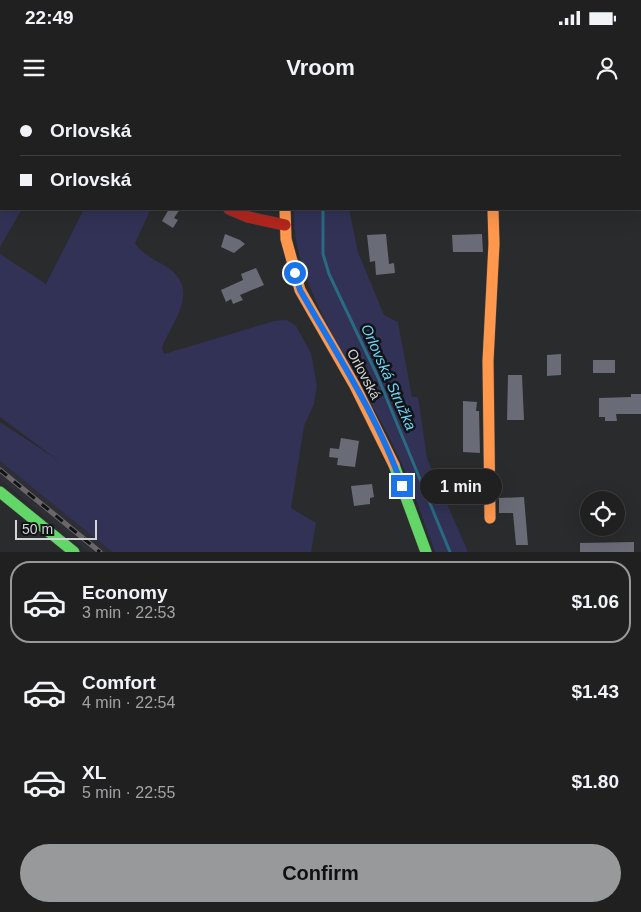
<!DOCTYPE html>
<html lang="en">
<head>
<meta charset="utf-8">
<style>
	body { margin:0; font-family:Arial,sans-serif; background:#28282a; color:#f1f3f6; height:100vh; display:flex; flex-direction:column; font-size:19px; white-space:nowrap }
	* { box-sizing:border-box; margin:0 }
	p { font-size:16px; color:#a2a3a5 }
	.icon { flex:none; width:28px; height:28px; fill:none; stroke:currentColor; stroke-width:2; stroke-linecap:round; stroke-linejoin:round }
	.map { position:relative; height:452px; overflow:hidden }
	.details { display:flex; flex-direction:column; background:#202021; flex:1 }
	.details>* { flex:none }
	.guide { position:absolute; left:0px; top:0px; width:641px; height:110px; box-shadow:0 5px 20px #0002,0 0 0 1px #3d3e3f; display:grid; align-content:center; height:110px; padding:0 20px; background:#202021 }
	.fabs { position:absolute; left:580px; top:391px; display:grid; gap:10px }
	.fabs a { display:grid; place-items:center; width:45px; height:45px; border-radius:50%; background:#202021; box-shadow:0 5px 20px #0002,0 0 0 1px #3d3e3f; font-size:25px }
	.scale { position:absolute; left:15px; bottom:12px; width:82px; box-sizing:border-box; padding-left:5px; border:2px solid #d3d4d6; border-top:0; font-size:14px; line-height:18px; white-space:nowrap; color:#d3d4d6; -webkit-text-stroke:4px #121314; paint-order:stroke }
	.end { position:absolute; width:22px; height:22px; margin:-11px; border:6px solid #1a73e8; background:#fff; box-shadow:0 0 0 2px #fff }
	.from { border-radius:50% }
	.bubble { position:absolute; height:35px; border-radius:18px; background:#202021; box-shadow:0 5px 20px #0002,0 0 0 1px #3d3e3f; font-size:16px; font-weight:600; line-height:35px; text-align:center }
	.guide b { display:flex; align-items:center; gap:18px; height:48px; font-size:19px }
	.guide b+b { border-top:1px solid #3d3e3f }
	.guide i { width:12px; height:12px; background:#f1f3f6 }
	ul { padding:9px 0 0; list-style:none }
	li { display:flex; align-items:center; gap:15px; height:82px; margin:0 10px 8px; padding:0 10px; border:2px solid transparent; border-radius:20px }
	li div { flex:1 }
	li b { display:block; font-size:19px }
	li em { font-style:normal; font-weight:600 }
	li.selected { border-color:#98999a }
	li>.icon { width:45px; height:45px; stroke-width:1.5 }
	.cta { display:flex; gap:10px; margin-top:auto; padding:10px 20px }
	.cta a { flex:1; height:58px; border-radius:30px; background:#98999a; color:#111; font-size:20px; font-weight:600; line-height:58px; text-align:center }
	.status { display:flex; justify-content:space-between; align-items:center; height:35px; padding:0 25px; background:#202021; direction:ltr }
	.status svg { height:14px; fill:currentColor }
	header { display:flex; justify-content:space-between; align-items:center; height:65px; padding:0 20px; background:#202021; font-size:22px; font-weight:600 }
	.map>svg:first-child { display:block }
</style>
</head>
<body>
<div class="status"><b>22:49</b><svg viewBox="0 0 49 12"><path d="M0 12V9h3v3zM5 12V6h3v6zM10 12V3h3v9zM15 12V0h3v12zM26 1h20v11H26zM47 4h2v5h-2z"/></svg></div>
<header><svg class="icon" aria-label="menu" viewBox="0 0 24 24"><path d="M4 6h16M4 12h16M4 18h16"/></svg>Vroom<svg class="icon" aria-label="person" viewBox="0 0 24 24"><circle cx="12" cy="8" r="4"/><path d="M4 21q1-7 8-7t8 7"/></svg></header>
<div class="map">
<svg width="641" height="452" viewBox="0 0 641 452">
	<rect width="100%" height="100%" fill="#2a2b2c"/>
	<path fill="#2d2e36" d="M0,361L112,452H88L80,445L0,380Z"/>
	<path fill="#313256" d="M0,93L1,109H22L0,147Z
		M84,109H151L135,143C140,152 153,159 162,164C202,186 176,216 162,247L164,254L274,221L287,220L296,226L311,253L317,286L314,304L304,326L291,408L316,423L311,452H112L0,361V322L59,361L0,317V154L46,184Z
		M294,109H349L358,152L384,215L398,222L412,297H418L427,358L468,452H435C422,418 411,382 395,349C363,280 289,184 294,109Z"/>
	<g fill="none" stroke-linecap="round" stroke-linejoin="round">
		<path stroke="#286b82" stroke-width="3" d="M96,0L97,1
			M313,0V1
			M323,109V154L329,174L377,275L450,452"/>
	</g>
	<path fill="#696b76" d="M169,109H180L174,118L178,120L173,128L162,121Z
		M225,134L240,140L245,144L234,153L221,147Z
		M386,134L389,164L394,163L395,173L376,175L375,161L370,162L367,135Z
		M482,134L483,152H453L452,135Z
		M256,168L264,185L240,195L243,200L233,204L231,199L226,202L221,190L243,180L241,174Z
		M561,254V275L547,276V255Z
		M593,260H615V273H593Z
		M508,275H522L524,320H507Z
		M631,294H641V314H616L617,321H605V317H599V298L631,297Z
		M463,301L477,302L476,311H479L480,353L463,352Z
		M341,338L359,341L355,367L337,365L338,358L329,357L330,348L339,349Z
		M372,384L374,397L370,398V404L354,406L351,386Z
		M524,397L528,445H516L513,413H499V398Z
		M634,442V452H580V443Z"/>
	<g fill="none" stroke-linecap="round" stroke-linejoin="round">
		<defs>
			<path id="street" d="M0,0L5,1
				M489,1V0"/>
			<path id="fast" d="M286,0V1
				M394,365L426,452
				M0,392L74,452"/>
			<path id="slow" d="M285,109L286,139L300,190L355,286L394,365
				M490,418L488,261L494,144L493,109"/>
			<path id="jam" d="M229,109L248,117L285,125"/>
		</defs>
		<use href="#street" stroke="#454647" stroke-width="11"/>
		<use href="#fast" stroke="#454647" stroke-width="12"/>
		<use href="#slow" stroke="#454647" stroke-width="12"/>
		<use href="#jam" stroke="#454647" stroke-width="12"/>
		<use href="#street" stroke="#706768" stroke-width="10"/>
		<use href="#fast" stroke="#63d668" stroke-width="11"/>
		<use href="#slow" stroke="#ff974d" stroke-width="11"/>
		<use href="#jam" stroke="#b3261e" stroke-width="11"/>
		<defs>
			<path id="rail" d="M0,370L100,452"/>
		</defs>
		<use href="#rail" stroke="#6b6768" stroke-width="5"/>
		<use href="#rail" stroke="#121314" stroke-width="3" stroke-dasharray="9" stroke-linecap="butt"/>
	</g>
	<g fill="none" stroke-linecap="round" stroke-linejoin="round">
		<path stroke="#1a73e8" stroke-width="6" d="M295,173L300,190C335,251 379,319 402,386"/>
	</g>
	<g text-anchor="middle" dominant-baseline="central" stroke-width="5" stroke-linejoin="round" paint-order="stroke">
		<g font-size="14" fill="#d3d4d6" stroke="#121314">
			<text transform="translate(364 274) rotate(62)">Orlovská</text>
		</g>
		<g font-size="15" font-style="italic" fill="#6cd5fb" stroke="#121314">
			<text transform="translate(389 277) rotate(66)">Orlovská Stružka</text>
		</g>
	</g>
</svg>
<div class="fabs">
<a><svg class="icon" aria-label="locate" viewBox="0 0 24 24"><circle cx="12" cy="12" r="6"/><path d="M12 2v4M12 18v4M2 12h4M18 12h4"/></svg></a>
</div>
<div class="scale">50 m</div>
<i class="end from" style="left:295px;top:173px"></i>
<i class="end" style="left:402px;top:386px"></i>
<div class="bubble" style="left:420px;top:369px;width:82px">1 min</div>
<div class="guide">
<b><i class="from"></i>Orlovská</b>
<b><i></i>Orlovská</b>
</div>
</div>
<section class="details">
<ul>
<li class="selected"><svg class="icon" aria-label="car" viewBox="0 0 24 24"><path d="M5 17H2v-5l4-1 3-4h7l3 4 3 1v5h-3M9 17h6M6 11h13"/><circle cx="7" cy="17" r="2"/><circle cx="17" cy="17" r="2"/></svg><div><b>Economy</b><p>3 min · 22:53</p></div><em>$1.06</em></li>
<li><svg class="icon" aria-label="car" viewBox="0 0 24 24"><path d="M5 17H2v-5l4-1 3-4h7l3 4 3 1v5h-3M9 17h6M6 11h13"/><circle cx="7" cy="17" r="2"/><circle cx="17" cy="17" r="2"/></svg><div><b>Comfort</b><p>4 min · 22:54</p></div><em>$1.43</em></li>
<li><svg class="icon" aria-label="car" viewBox="0 0 24 24"><path d="M5 17H2v-5l4-1 3-4h7l3 4 3 1v5h-3M9 17h6M6 11h13"/><circle cx="7" cy="17" r="2"/><circle cx="17" cy="17" r="2"/></svg><div><b>XL</b><p>5 min · 22:55</p></div><em>$1.80</em></li>
</ul>
<div class="cta"><a>Confirm</a></div>
</section>
</body>
</html>
